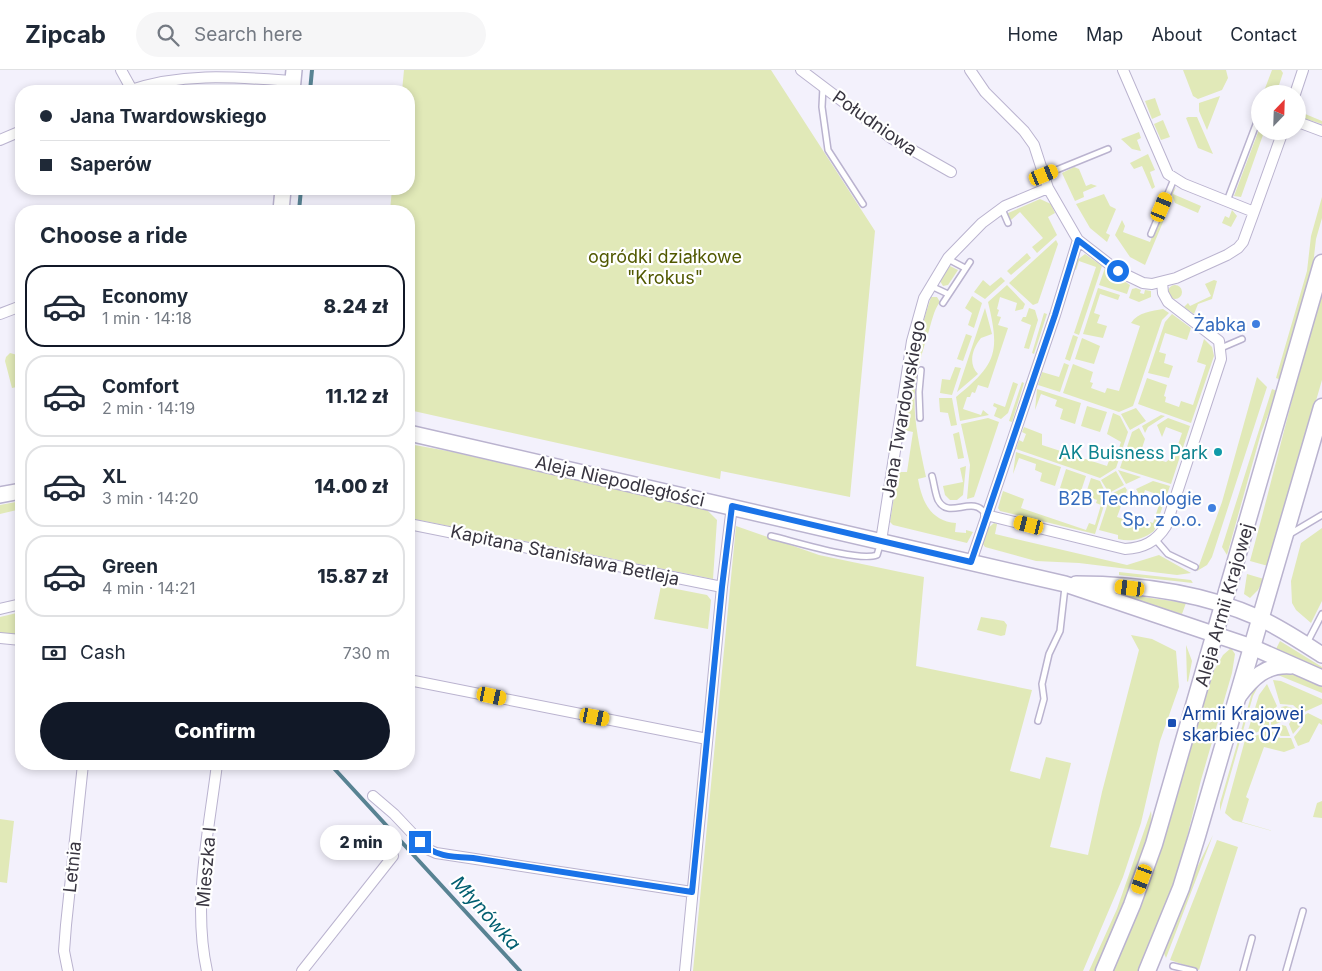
<!DOCTYPE html>
<html lang="en">
<head>
<meta charset="utf-8">
<style>
	body { margin:0; font-family:Inter,sans-serif; background:#f6f6f7; color:#1f2937; height:100vh; display:flex; flex-direction:column; font-size:19px; white-space:nowrap }
	* { box-sizing:border-box; margin:0 }
	p { font-size:16px; color:#747a83 }
	.icon { flex:none; width:28px; height:28px; fill:none; stroke:currentColor; stroke-width:2; stroke-linecap:round; stroke-linejoin:round }
	.map { position:relative; flex:1; overflow:hidden }
	.drawer { position:absolute; left:15px; top:135px; width:400px; height:565px; display:flex; flex-direction:column; background:#fff; border-radius:20px; box-shadow:0 2px 8px #0003 }
	.drawer>* { flex:none }
	.banner { position:absolute; left:15px; top:15px; width:400px; height:110px; border-radius:20px; box-shadow:0 2px 8px #0003; display:grid; align-content:center; height:110px; padding:0 25px; background:#fff }
	.needle { width:32px; rotate:23deg }
	.tools { position:absolute; left:1251px; top:15px; display:grid; gap:10px }
	.tools a { display:grid; place-items:center; width:55px; height:55px; border-radius:50%; background:#fff; box-shadow:0 2px 8px #0003; font-size:25px }
	.end { position:absolute; width:22px; height:22px; margin:-11px; border:6px solid #1a73e8; background:#fff; box-shadow:0 0 0 2px #fff }
	.from { border-radius:50% }
	.bubble { position:absolute; height:35px; border-radius:18px; background:#fff; box-shadow:0 2px 8px #0003; font-size:16px; font-weight:800; line-height:35px; text-align:center }
	.car { position:absolute; width:15px; height:30px; margin:-15px -8px; border-radius:6px; box-shadow:0 0 4px 1px #0007; background:linear-gradient(#f5c518 24%,#345 0 40%,#f5c518 0 76%,#345 0 86%,#f5c518 0) }
	.banner b { display:flex; align-items:center; gap:18px; height:48px; font-size:19px }
	.banner b+b { border-top:1px solid #e0e1e3 }
	.banner i { width:12px; height:12px; background:#1f2937 }
	ul { padding:0; list-style:none }
	li { display:flex; align-items:center; gap:15px; height:82px; margin:0 10px 8px; padding:0 15px; border:2px solid #e0e1e3; border-radius:20px }
	li div { flex:1 }
	li b { display:block; font-size:19px }
	li em { font-style:normal; font-weight:800 }
	li.current { border-color:#111827 }
	li>.icon { width:45px; height:45px; stroke-width:1.5 }
	h2 { padding:0 25px; font-size:22px; line-height:60px }
	.pay { display:flex; align-items:center; gap:12px; height:55px; padding:0 25px; font-size:19px }
	.pay p { margin-inline-start:auto }
	.primary-button { display:flex; gap:10px; margin-top:auto; padding:10px 25px }
	.primary-button a { flex:1; height:58px; border-radius:30px; background:#111827; color:#fff; font-size:20px; font-weight:800; line-height:58px; text-align:center }
	header { display:flex; align-items:center; gap:30px; box-sizing:border-box; height:70px; padding:0 25px; background:#fff; border-bottom:1px solid #e0e1e3 }
	header strong { font-size:24px }
	nav { display:flex; gap:28px; margin-inline-start:auto; font-size:18px }
	.search { width:350px; height:45px; background:#f6f6f7; display:flex; align-items:center; gap:12px; box-sizing:border-box; padding:0 18px; border-radius:28px; color:#747a83; font-size:19px }
	.map>svg:first-child { display:block }
</style>
</head>
<body>
<header>
<strong>Zipcab</strong>
<div class="search"><svg class="icon" aria-label="search" viewBox="0 0 24 24"><circle cx="10" cy="10" r="6"/><path d="M15 15l6 6"/></svg>Search here</div>
<nav><a>Home</a><a>Map</a><a>About</a><a>Contact</a></nav>
</header>
<div class="map">
<svg width="1322" height="901" viewBox="0 0 1322 901">
	<rect width="100%" height="100%" fill="#f3f1fc"/>
	<path fill="#e1e9b8" d="M404,0H771L875,161L850,427L721,401L720,409L409,340V141H390L392,119H409V21H402Z
		M1183,0H1226L1228,8L1222,20L1198,29L1193,26Z
		M1272,0H1281L1283,3L1276,24L1264,21Z
		M1220,26L1207,60L1199,41V33Z
		M1155,28L1161,45L1152,49L1145,31Z
		M1298,41L1322,51V54L1303,48Z
		M1188,47H1197L1213,84L1198,78L1186,48Z
		M1163,50L1170,67L1161,70L1154,54Z
		M1260,57V61H1272L1271,63L1264,62L1241,127L1234,126Z
		M1139,62L1141,68L1137,70L1141,81L1132,79L1121,69Z
		M1148,84L1155,100L1150,102L1155,117L1152,119L1142,96L1134,99L1130,93Z
		M1074,97L1079,99L1086,116L1091,114L1097,116L1083,122L1084,127L1075,131L1062,103Z
		M1176,117L1173,124L1201,136L1198,143L1175,133L1171,122Z
		M1104,124L1110,136L1116,139L1106,163L1110,165L1107,172L1090,158L1076,134Z
		M1322,127V148L1316,169L1312,204L1281,310L1276,308L1307,201L1311,166Z
		M1168,128L1171,133L1145,195L1130,187L1115,165L1122,150L1125,156L1123,162L1150,172Z
		M1040,129L1051,134L1055,143L1048,147L1057,165L1037,183L1032,177L1043,168L1020,142L1011,150L1006,144Z
		M1232,140L1237,146L1231,157L1222,153L1225,146L1229,148Z
		M1056,170L1058,174L1038,233L1033,235L1009,213Z
		M1027,183L1031,188L1011,205L1007,201Z
		M1085,184L1102,196L1079,265L1074,263L1096,197L1079,191L1076,200L1074,199L1076,191Z
		M950,196L958,200L948,215L943,216L940,211Z
		M1105,198L1130,215L1127,224L1099,215Z
		M1001,207L1005,211L985,229L974,222L983,210L990,216Z
		M1214,210L1217,211L1212,229L1198,234L1194,244L1184,237L1188,233L1190,236L1211,226L1205,214Z
		M1168 222a7 7 0 1 1 14 0a7 7 0 1 1-14 0Z
		M1007,215L1025,234L1023,239L1015,241L1017,233L1000,227L997,239L999,240L997,246L1001,247L998,255L1008,258L988,318L978,315L975,323L972,322L970,327H967L963,339L981,345L983,340L989,345L960,351L956,327C997,294 1000,282 988,232Z
		M1098,218L1120,225L1118,230L1100,224L1094,243L1100,245L1097,253L1107,256L1103,268L1083,264Z
		M1136,218L1141,220L1140,223L1144,224L1145,220L1151,221V227L1139,232L1129,228L1132,219Z
		M1322,219V310L1268,496L1250,491C1275,400 1296,309 1322,219Z
		M972,226L982,233L974,258L968,255L972,243L965,238Z
		M931,227H937L940,232C934,239 931,254 928,264C908,324 913,346 926,407L918,409C922,431 930,451 956,453L955,462L966,463V460L973,462L967,473L893,455L890,452L898,402H907L913,362L904,360C910,315 916,270 931,227Z
		M985,238L992,264L981,268C972,279 968,294 978,304L957,322Z
		M1029,238L1035,240L1038,250L1029,279L1024,278L1031,255L1021,251L1023,247H1026Z
		M1163,239L1169,243L1162,250L1133,336L1119,342L1063,323L1073,294L1093,302L1090,312L1093,313L1091,318L1105,323L1107,318L1119,321L1140,256L1131,253C1138,242 1152,241 1163,239Z
		M1044,243L1047,244L1034,284L1032,283Z
		M1172,244L1191,258L1187,270L1165,263L1159,282L1166,284L1164,293L1173,296L1169,308L1148,303L1165,252Z
		M966,264L972,266L963,291L957,289Z
		M1073,265L1078,267L1070,291L1065,289Z
		M1082,268L1100,276L1094,294L1075,289Z
		M1204,269L1212,277L1214,286L1191,353L1138,334L1147,308L1167,315L1164,326L1166,327L1165,332L1179,337L1181,331L1193,335L1206,295L1197,292Z
		M10,283L21,286V316L12,318L5,291L6,287Z
		M1064,293L1069,295L1060,322L1038,315L1042,302L1059,307Z
		M955,297L961,298L952,325L940,323L942,309L950,310Z
		M1257,307L1267,317L1212,487L1207,495L1197,501L1222,432Z
		M1013,312L1018,314L1008,343L1001,349L994,346L997,338L993,336L994,333L1005,337Z
		M1022,312L1024,313L1012,352L1009,351Z
		M1037,319L1081,333L1075,354L1060,349L1063,339L1055,336L1057,330L1041,324L1035,340Z
		M1272,319L1277,321L1261,363L1227,485L1222,477Z
		M939,328H952L957,355L951,356L948,343L940,342Z
		M1087,336L1107,342L1100,362L1081,356Z
		M1136,338L1146,351L1130,360L1121,344Z
		M1113,343L1120,346L1128,362L1116,398L1100,408L1016,379L1019,370L1023,372L1026,364L1022,362L1024,357L1042,364V375L1107,396L1111,385L1116,386L1121,372L1107,364Z
		M1161,345L1165,346L1148,357L1145,363L1142,356Z
		M988,348L999,352L974,427L967,429L970,395L961,354Z
		M1168,348L1190,356L1171,414L1120,398L1132,362L1139,358L1145,369L1140,384L1166,392L1171,388L1173,389L1182,363L1166,357L1162,367L1157,355Z
		M959,362L964,388L958,389L953,364Z
		M409,374L453,382L707,440L717,450L713,509L409,448Z
		M1016,382L1061,397L1055,416L1040,411L1042,403L1035,400L1036,394L1019,388L1013,404Z
		M966,396L963,425L957,430H950L945,425L943,416L963,412L960,398Z
		M1066,399L1086,406L1080,424L1060,418Z
		M1118,400L1141,407L1126,414Z
		M1116,401L1124,415L1109,423L1101,410Z
		M1091,408L1100,411L1107,426L1095,464L1000,441L998,438L1003,421L1024,429L1021,438L1086,460L1089,453L1095,455L1101,435L1096,433L1097,430L1085,426Z
		M1153,411L1170,416L1154,461C1142,470 1131,472 1118,469V465L1099,460L1111,424L1125,417L1127,420L1117,447L1146,456L1150,452L1153,453L1162,426L1145,420L1142,429L1136,419Z
		M21,431V439L0,444V435Z
		M994,453L997,454L995,464L1127,495L1159,485L1191,503L1177,505L1079,493L1036,491L985,477L982,473L986,460Z
		M736,456L819,485L924,507L916,596L1032,620L1010,701L1040,709L1046,687L1071,693L1050,777L1088,785L1102,722L1139,580L1131,565L1152,569L1176,581L1179,617L1160,671L1141,753L1123,807L1083,901H693Z
		M1322,458V531L1311,553L1296,540L1292,533L1291,511L1301,473Z
		M1119,502L1191,510L1193,513L1119,505Z
		M1247,504L1264,509L1258,520L1250,528L1244,524Z
		M661,516L707,525L711,530L708,559L654,549Z
		M1116,523L1186,533L1182,544L1115,525Z
		M21,542V566L0,564V547Z
		M981,547L1004,551L1007,555L1005,565L1001,566L977,560Z
		M1280,571L1322,597V603L1276,579Z
		M1186,575L1192,591L1188,612L1187,611Z
		M1231,578L1235,584L1232,603L1201,710L1180,796L1140,901H1112L1137,844L1164,768L1212,604L1223,585Z
		M1273,603H1294L1322,617V623Z
		M1273,610L1281,611L1322,629V634L1302,643L1293,635L1280,634Z
		M1260,613L1253,626L1220,741V733L1251,626L1254,617Z
		M1267,614L1277,636L1269,646V657L1246,667L1259,625Z
		M1286,636L1295,639L1299,644L1290,648L1285,646L1281,637Z
		M1278,638L1282,648L1281,652L1271,656V648Z
		M1308,643L1322,650V655L1319,653L1309,672L1298,676L1294,667L1303,656V646Z
		M1300,647V656L1293,664L1289,654L1291,651Z
		M1282,655L1286,656L1290,666H1281L1272,659Z
		M1270,660L1280,668H1291L1295,678L1284,682L1264,677L1246,727L1249,729L1242,752L1276,762L1233,750L1225,743L1245,670Z
		M1322,731V748L1313,747L1317,733Z
		M1151,741C1156,769 1110,872 1095,901H1089L1117,839Z
		M0,749L14,751L7,813L0,812Z
		M1213,765L1166,888L1163,881L1187,818Z
		M1217,770L1238,777L1199,900L1170,890Z"/>
	<g fill="none" stroke-linecap="round" stroke-linejoin="round">
		<path stroke="#588393" stroke-width="4" d="M310,21L312,0
			M299,141L301,119
			M330,694L520,901"/>
		<defs>
			<path id="lane" d="M823,17L822,37L828,80L863,134
				M1044,105L1108,79
				M1227,131L1260,44
				M1002,139L1008,153
				M1151,164L1174,109
				M948,189L965,198
				M931,216L948,224
				M943,233L970,192
				M1221,278L1242,269
				M920,348L919,322L921,300
				M932,406C934,413 935,423 938,430C949,451 973,423 986,445
				M1290,464L1322,445
				M771,466C793,471 858,492 877,485L881,472
				M1155,469L1168,484L1195,497
				M1307,573L1322,544
				M1038,651L1044,629L1042,614L1049,584L1060,561L1065,517
				M1173,896L1194,901
				M1243,901L1252,868
				M1286,901L1303,841"/>
			<path id="street" d="M121,0L132,20
				M801,0L891,68L951,102
				M970,0L985,22L1024,61L1034,75L1048,118L1078,170L1118,201L1143,213L1152,214L1176,208L1227,185L1238,178L1243,172L1254,142L1283,61
				M1123,0L1168,104L1184,114L1254,142
				M128,21C182,2 236,7 292,11
				M1295,24L1303,0
				M1298,52L1322,61
				M0,70L21,61
				M0,244L21,236
				M986,445L1125,479C1143,478 1156,472 1166,456L1221,289L1219,271L1168,232L1163,223L1162,212
				M409,454L722,517
				M881,471L912,271L924,228L948,188L982,153L1005,136L1048,118
				M971,492L1055,245L1078,170
				M0,539L21,534
				M0,568L21,570
				M409,610L707,669
				M373,726L394,744L427,779L436,783L692,822
				M68,901L64,881L66,855L83,694
				M207,901C192,834 209,761 217,694
				M302,901L393,786
				M685,901L722,517L732,436"/>
			<path id="secondary" d="M292,21L294,0
				M281,141L283,119
				M409,363L1065,514L1252,577L1322,608
				M0,425L21,421
				M1076,514C1137,514 1203,523 1259,548C1281,558 1302,572 1322,585
				M1238,627C1252,608 1266,594 1291,596"/>
			<path id="primary" d="M1104,901L1132,835L1154,774L1322,193
				M1147,901L1181,818L1197,766L1322,337"/>
		</defs>
		<use href="#lane" stroke="#bab3cf" stroke-width="8"/>
		<use href="#street" stroke="#bab3cf" stroke-width="12"/>
		<use href="#secondary" stroke="#bab3cf" stroke-width="18"/>
		<use href="#primary" stroke="#bab3cf" stroke-width="19"/>
		<use href="#lane" stroke="#fff" stroke-width="5"/>
		<use href="#street" stroke="#fff" stroke-width="10"/>
		<use href="#secondary" stroke="#fff" stroke-width="15"/>
		<use href="#primary" stroke="#fff" stroke-width="16"/>
	</g>
	<g fill="none" stroke-linecap="round" stroke-linejoin="round">
		<path stroke="#1a73e8" stroke-width="6" d="M420,772C435,787 453,787 473,788L692,822L722,517L732,436L971,492L1055,245L1078,170L1118,201"/>
	</g>
	<g fill="#3f7fe0" stroke="#fff" stroke-width="2">
		<circle cx="1256" cy="254" r="5"/>
		<circle cx="1212" cy="438" r="5"/>
	</g>
	<circle fill="#0f9aa8" stroke="#fff" stroke-width="2" cx="1218" cy="382" r="5"/>
	<rect fill="#1a4fb4" stroke="#fff" stroke-width="2" x="1167" y="648" width="10" height="10" rx="2.5"/>
	<g text-anchor="middle" dominant-baseline="central" stroke-width="4.5" stroke-linejoin="round" paint-order="stroke">
		<g font-size="18" fill="#383540" stroke="#fff">
			<text transform="translate(875 53) rotate(35)">Południowa</text>
			<text transform="translate(903 339) rotate(-80)">Jana Twardowskiego</text>
			<text transform="translate(620 411) rotate(13)">Aleja Niepodległości</text>
			<text transform="translate(565 485) rotate(12)">Kapitana Stanisława Betleja</text>
			<text transform="translate(1224 535) rotate(-74)">Aleja Armii Krajowej</text>
			<text transform="translate(72 797) rotate(-84)">Letnia</text>
			<text transform="translate(206 797) rotate(-85)">Mieszka I</text>
		</g>
		<g font-size="18" fill="#515800" stroke="#fff">
			<text x="665" y="186">ogródki działkowe<tspan x="665" dy="21">"Krokus"</tspan></text>
		</g>
		<g font-size="18" fill="#366cbe" stroke="#fff" text-anchor="end">
			<text x="1246" y="254">Żabka</text>
			<text x="1202" y="428">B2B Technologie<tspan x="1202" dy="21">Sp. z o.o.</tspan></text>
		</g>
		<g font-size="18" fill="#0d838f" stroke="#fff" text-anchor="end">
			<text x="1208" y="382">AK Buisness Park</text>
		</g>
		<g font-size="18" fill="#164399" stroke="#fff" text-anchor="start">
			<text x="1182" y="643">Armii Krajowej<tspan x="1182" dy="21">skarbiec 07</tspan></text>
		</g>
		<g font-size="19" font-style="italic" fill="#005e70" stroke="#fff">
			<text transform="translate(486 843) rotate(48)">Młynówka</text>
		</g>
	</g>
</svg>
<div class="tools">
<a><svg class="needle" viewBox="-14 -14 28 28"><path d="M0-13l5 13h-10z" fill="#e53935"/><path d="M0 13l5-13h-10z" fill="#747a83"/></svg></a>
</div>
<i class="end from" style="left:1118px;top:201px"></i>
<i class="end" style="left:420px;top:772px"></i>
<div class="bubble" style="left:320px;top:755px;width:82px">2 min</div>
<i class="car" style="left:1044px;top:105px;rotate:68deg"></i>
<i class="car" style="left:1162px;top:137px;rotate:23deg"></i>
<i class="car" style="left:1029px;top:455px;rotate:284deg"></i>
<i class="car" style="left:1130px;top:518px;rotate:277deg"></i>
<i class="car" style="left:492px;top:626px;rotate:102deg"></i>
<i class="car" style="left:595px;top:647px;rotate:101deg"></i>
<i class="car" style="left:1142px;top:809px;rotate:200deg"></i>
<div class="banner">
<b><i class="from"></i>Jana Twardowskiego</b>
<b><i></i>Saperów</b>
</div>
<section class="drawer">
<h2>Choose a ride</h2>
<ul>
<li class="current"><svg class="icon" aria-label="car" viewBox="0 0 24 24"><path d="M5 17H2v-5l4-1 3-4h7l3 4 3 1v5h-3M9 17h6M6 11h13"/><circle cx="7" cy="17" r="2"/><circle cx="17" cy="17" r="2"/></svg><div><b>Economy</b><p>1 min · 14:18</p></div><em>8.24 zł</em></li>
<li><svg class="icon" aria-label="car" viewBox="0 0 24 24"><path d="M5 17H2v-5l4-1 3-4h7l3 4 3 1v5h-3M9 17h6M6 11h13"/><circle cx="7" cy="17" r="2"/><circle cx="17" cy="17" r="2"/></svg><div><b>Comfort</b><p>2 min · 14:19</p></div><em>11.12 zł</em></li>
<li><svg class="icon" aria-label="car" viewBox="0 0 24 24"><path d="M5 17H2v-5l4-1 3-4h7l3 4 3 1v5h-3M9 17h6M6 11h13"/><circle cx="7" cy="17" r="2"/><circle cx="17" cy="17" r="2"/></svg><div><b>XL</b><p>3 min · 14:20</p></div><em>14.00 zł</em></li>
<li><svg class="icon" aria-label="car" viewBox="0 0 24 24"><path d="M5 17H2v-5l4-1 3-4h7l3 4 3 1v5h-3M9 17h6M6 11h13"/><circle cx="7" cy="17" r="2"/><circle cx="17" cy="17" r="2"/></svg><div><b>Green</b><p>4 min · 14:21</p></div><em>15.87 zł</em></li>
</ul>
<div class="pay"><svg class="icon" aria-label="cash" viewBox="0 0 24 24"><path d="M3 7h18v10H3z"/><circle cx="12" cy="12" r="2"/></svg>Cash<p>730 m</p></div>
<div class="primary-button"><a>Confirm</a></div>
</section>
</div>
</body>
</html>
